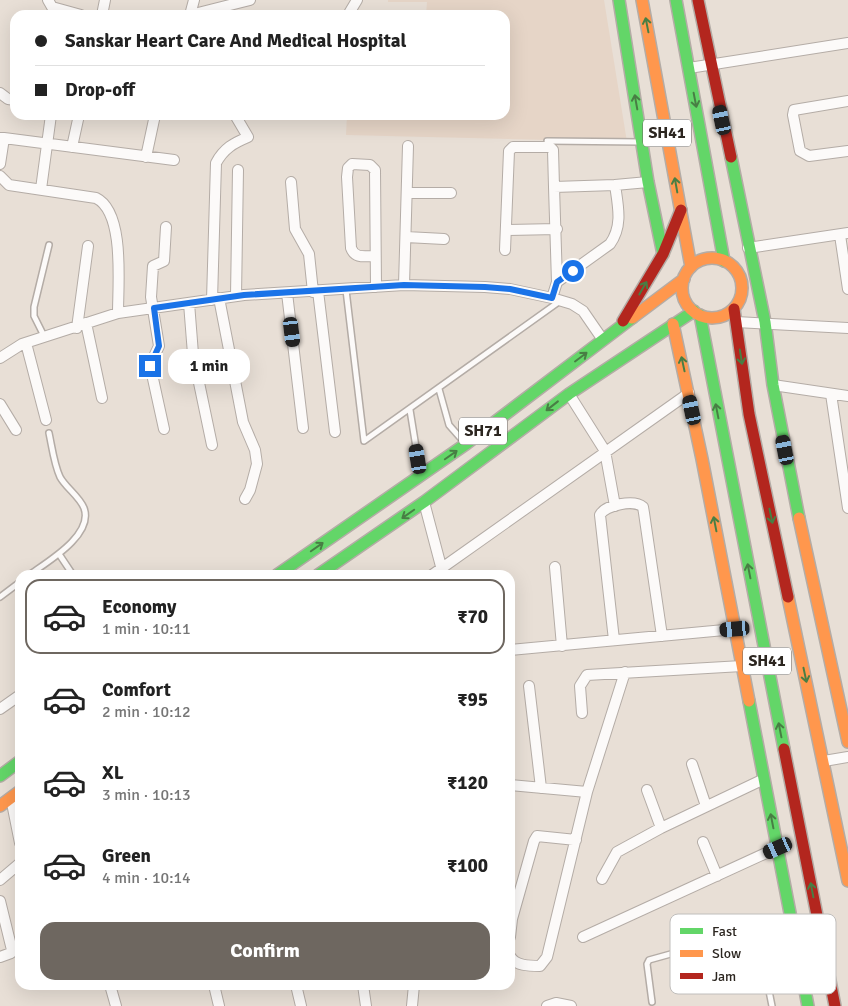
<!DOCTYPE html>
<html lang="en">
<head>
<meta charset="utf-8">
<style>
	body { margin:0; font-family:Signika,sans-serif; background:#f6f6f6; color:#222; height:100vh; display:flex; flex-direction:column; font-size:19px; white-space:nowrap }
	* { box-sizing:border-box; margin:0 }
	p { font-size:16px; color:#767676 }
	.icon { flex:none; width:28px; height:28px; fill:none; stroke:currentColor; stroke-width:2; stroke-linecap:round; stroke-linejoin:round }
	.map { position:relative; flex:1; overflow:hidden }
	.panel { position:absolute; left:15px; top:570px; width:500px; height:420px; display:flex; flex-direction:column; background:#fff; border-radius:15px; box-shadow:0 5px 20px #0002 }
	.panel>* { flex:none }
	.banner { position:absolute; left:10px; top:10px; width:500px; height:110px; border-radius:15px; box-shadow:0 5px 20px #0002; display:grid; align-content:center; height:110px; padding:0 25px; background:#fff }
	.end { position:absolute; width:22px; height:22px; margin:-11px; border:6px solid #1a73e8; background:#fff; box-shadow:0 0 0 2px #fff }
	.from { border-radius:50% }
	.bubble { position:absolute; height:35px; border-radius:15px; background:#fff; box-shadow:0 5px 20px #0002; font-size:16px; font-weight:800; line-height:35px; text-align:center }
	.car { position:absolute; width:15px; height:30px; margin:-15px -8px; border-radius:6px; box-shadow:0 0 4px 1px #0007; background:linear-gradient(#222 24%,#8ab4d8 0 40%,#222 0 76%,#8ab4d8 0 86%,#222 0) }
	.banner b { display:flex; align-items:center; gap:18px; height:48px; font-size:19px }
	.banner b+b { border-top:1px solid #e0e0e0 }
	.banner i { width:12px; height:12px; background:#222 }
	ul { padding:9px 0 0; list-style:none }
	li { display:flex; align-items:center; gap:15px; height:75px; margin:0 10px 8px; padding:0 15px; border:2px solid transparent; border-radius:15px }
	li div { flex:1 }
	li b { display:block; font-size:19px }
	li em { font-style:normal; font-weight:800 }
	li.on { border-color:#6e6760 }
	li>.icon { width:45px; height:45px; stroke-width:1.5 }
	.button { display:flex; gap:10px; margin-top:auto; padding:10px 25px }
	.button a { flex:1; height:58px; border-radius:15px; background:#6e6760; color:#fff; font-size:20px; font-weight:800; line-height:58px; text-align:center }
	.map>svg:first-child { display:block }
</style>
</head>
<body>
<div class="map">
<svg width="848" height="1006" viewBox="0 0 848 1006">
	<rect width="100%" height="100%" fill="#e8dfd6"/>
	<path fill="#e6d5c7" d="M388,0H604L627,142L346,135L347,115H505V15H426L427,2H388Z"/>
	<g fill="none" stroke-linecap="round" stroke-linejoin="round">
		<defs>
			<path id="lane" d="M547,141L641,142
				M346,290L364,441L560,301
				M44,336L34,316V307L49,245
				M439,389L449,425L464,442
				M410,410L420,472
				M59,554L73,575
				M29,575C47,562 94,535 84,508C79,496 66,488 60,477C54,464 52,447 49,433
				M0,597L20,582
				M652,1002L647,964L649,960L757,930
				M772,1006L757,930L791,922"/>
			<path id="street" d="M48,0L52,7L81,15
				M102,15L105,0
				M190,15L250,0
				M190,15L194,0
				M348,15L357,0
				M689,68L848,43
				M0,93L8,99L15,100
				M848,101L794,110L793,115L800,151L809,156L848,151
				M0,138H4L0,164
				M4,138L174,160
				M72,147L79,115
				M146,157L155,115
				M0,176L9,185L96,198C125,212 118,284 118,313
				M291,182L295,229L309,254L313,292
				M41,189L51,115
				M407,193H451
				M506,230L557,229
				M840,235L848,289
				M406,237L444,239
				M748,248L848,233
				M505,250L509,151L513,147H550L553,150L554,187
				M375,256C365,256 355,259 351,248L347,177L348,168L352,164L370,165L375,170L376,287
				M557,282L554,187L615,185
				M404,285L408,146
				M318,291L335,432
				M287,293L303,428
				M236,296L238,170
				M219,298L243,422L255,450L257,464L250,490L245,499
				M552,298L557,282L610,244C623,226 618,206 615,185L648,182
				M212,300L216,163C224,148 234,143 248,137L235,115
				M189,303L193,354L212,445
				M736,322L848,328
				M86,323L102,398
				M77,328L88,246
				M26,343L46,420
				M0,358L22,344L118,313L244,295L404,285L485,287L510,289L552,298L572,304L583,311L603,340
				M773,385L848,396
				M569,394L605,451L615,506
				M831,394L848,508
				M0,404L16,430
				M164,429L150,365L159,346L151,297L153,266L164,261L166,227
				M424,502L443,574
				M555,567L562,646
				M432,575L689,393
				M614,640L600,515C605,505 634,499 643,507L644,513L662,636
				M510,650L735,629
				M529,686L541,788
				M0,709L20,695
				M582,713L580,686L587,675L742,666
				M824,761L848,757
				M692,764L706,806
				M510,785L587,792
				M647,790L661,828
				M11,798L20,843
				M703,842L717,876
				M602,879L617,852L661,828L764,779
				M0,880L20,863
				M0,901L12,950L11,953L0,957
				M510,937L512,919L534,841L537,836L576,840
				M583,937L777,848
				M510,956C515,966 530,966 540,966L547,957L587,792L625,672
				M110,985L116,1006
				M214,985L219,1006
				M296,985L301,1006
				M363,985L366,1006
				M412,1006L414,985
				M547,1006L556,1003L571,1006"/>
			<path id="fast" d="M619,0L648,182L663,254
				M676,0L724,261
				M731,157L765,322L773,385L799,518
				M700,315L784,749
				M277,575L466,444L632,318
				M318,575L424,502L569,394L694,311
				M749,701L808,1006
				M0,776L20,761"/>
			<path id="slow" d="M642,0L691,267
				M682 288a30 30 0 1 1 60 0a30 30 0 1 1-60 0Z
				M632,318L684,279
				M673,324L702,459L749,701
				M799,518L848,742
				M788,597L848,881
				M0,806L20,791"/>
			<path id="jam" d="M698,0L731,157
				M734,309L749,414L788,597
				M623,321L663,254L681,210
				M784,749L835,1006"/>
		</defs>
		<use href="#lane" stroke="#b4aca6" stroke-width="8"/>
		<use href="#street" stroke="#b4aca6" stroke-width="12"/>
		<use href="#fast" stroke="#b4aca6" stroke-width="14"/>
		<use href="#slow" stroke="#b4aca6" stroke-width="14"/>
		<use href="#jam" stroke="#b4aca6" stroke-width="14"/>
		<use href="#lane" stroke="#fcfaf9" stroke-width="5"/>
		<use href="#street" stroke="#fcfaf9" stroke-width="10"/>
		<use href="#fast" stroke="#63d668" stroke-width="11"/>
		<use href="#slow" stroke="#ff974d" stroke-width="11"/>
		<use href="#jam" stroke="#b3261e" stroke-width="11"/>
	</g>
	<defs><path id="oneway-shaft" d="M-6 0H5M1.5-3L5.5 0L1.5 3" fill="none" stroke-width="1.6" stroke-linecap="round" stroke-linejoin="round" transform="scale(1.25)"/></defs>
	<g stroke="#487e44">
		<use href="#oneway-shaft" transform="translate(647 25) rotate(-101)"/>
		<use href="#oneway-shaft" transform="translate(695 100) rotate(79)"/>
		<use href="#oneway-shaft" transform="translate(636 102) rotate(-100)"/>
		<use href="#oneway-shaft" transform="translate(676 185) rotate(-100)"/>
		<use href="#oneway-shaft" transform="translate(643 288) rotate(-60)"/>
		<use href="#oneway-shaft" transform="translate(581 357) rotate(-37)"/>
		<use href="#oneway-shaft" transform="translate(741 357) rotate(81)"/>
		<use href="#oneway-shaft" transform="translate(683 364) rotate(-102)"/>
		<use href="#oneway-shaft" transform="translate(552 406) rotate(142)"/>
		<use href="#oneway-shaft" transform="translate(717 411) rotate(-101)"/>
		<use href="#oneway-shaft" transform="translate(451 455) rotate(-35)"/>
		<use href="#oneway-shaft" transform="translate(408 514) rotate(145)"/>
		<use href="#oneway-shaft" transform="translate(771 516) rotate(78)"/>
		<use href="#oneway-shaft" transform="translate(715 524) rotate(-101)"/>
		<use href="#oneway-shaft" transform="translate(317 547) rotate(-35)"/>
		<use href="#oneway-shaft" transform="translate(749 571) rotate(-101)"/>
		<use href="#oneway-shaft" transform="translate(805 675) rotate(78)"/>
		<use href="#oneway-shaft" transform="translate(780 730) rotate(-101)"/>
		<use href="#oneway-shaft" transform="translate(772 821) rotate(-101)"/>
		<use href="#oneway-shaft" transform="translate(812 890) rotate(-101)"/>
	</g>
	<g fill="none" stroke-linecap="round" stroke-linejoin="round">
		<path stroke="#1a73e8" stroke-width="6" d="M150,366L159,346L154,308L244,295L404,285L485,287L510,289L552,298L557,282L573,271"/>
	</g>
	<g text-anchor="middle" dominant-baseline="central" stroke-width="4.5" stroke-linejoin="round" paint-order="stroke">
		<g fill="#fff" stroke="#6b6763" stroke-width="1">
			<rect x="643" y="119.5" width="48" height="27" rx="4"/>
			<rect x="459" y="417.5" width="48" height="27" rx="4"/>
			<rect x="743" y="647.5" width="48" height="27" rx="4"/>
		</g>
		<g font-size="16" font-weight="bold" fill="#2c2620">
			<text x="667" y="133">SH41</text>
			<text x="483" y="431">SH71</text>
			<text x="767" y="661">SH41</text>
		</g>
	</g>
	<rect x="670" y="914" width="166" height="80" rx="8" fill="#fff" stroke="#c0bebc" stroke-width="1"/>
	<rect x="680" y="928" width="23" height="6" fill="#63d668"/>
	<rect x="680" y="950" width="23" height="7" fill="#ff974d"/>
	<rect x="680" y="973" width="23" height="6" fill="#b3261e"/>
	<g font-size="14" fill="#2c2620">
		<text x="712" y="936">Fast</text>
		<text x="712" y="958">Slow</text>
		<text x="712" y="981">Jam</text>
	</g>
</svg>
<i class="end from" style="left:573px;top:271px"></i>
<i class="end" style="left:150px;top:366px"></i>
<div class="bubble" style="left:168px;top:349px;width:82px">1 min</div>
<i class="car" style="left:722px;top:120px;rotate:348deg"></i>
<i class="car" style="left:292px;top:332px;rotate:173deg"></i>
<i class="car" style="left:692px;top:410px;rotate:348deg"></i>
<i class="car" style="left:785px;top:450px;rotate:349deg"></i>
<i class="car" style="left:418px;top:459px;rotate:351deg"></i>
<i class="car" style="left:735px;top:629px;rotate:265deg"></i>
<i class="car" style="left:778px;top:848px;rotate:246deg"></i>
<div class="banner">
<b><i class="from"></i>Sanskar Heart Care And Medical Hospital</b>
<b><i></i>Drop-off</b>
</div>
<section class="panel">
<ul>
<li class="on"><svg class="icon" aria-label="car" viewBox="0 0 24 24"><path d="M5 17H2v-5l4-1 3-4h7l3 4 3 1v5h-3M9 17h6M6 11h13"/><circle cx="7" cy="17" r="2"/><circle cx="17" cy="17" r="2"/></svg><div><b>Economy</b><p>1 min · 10:11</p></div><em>₹70</em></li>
<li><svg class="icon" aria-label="car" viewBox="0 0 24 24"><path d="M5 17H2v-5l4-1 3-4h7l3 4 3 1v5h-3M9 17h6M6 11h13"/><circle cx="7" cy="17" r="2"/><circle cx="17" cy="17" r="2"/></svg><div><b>Comfort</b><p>2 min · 10:12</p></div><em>₹95</em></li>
<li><svg class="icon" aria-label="car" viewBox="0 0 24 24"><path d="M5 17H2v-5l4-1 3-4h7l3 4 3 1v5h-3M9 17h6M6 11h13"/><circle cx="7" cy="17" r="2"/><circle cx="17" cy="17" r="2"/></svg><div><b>XL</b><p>3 min · 10:13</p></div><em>₹120</em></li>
<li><svg class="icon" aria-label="car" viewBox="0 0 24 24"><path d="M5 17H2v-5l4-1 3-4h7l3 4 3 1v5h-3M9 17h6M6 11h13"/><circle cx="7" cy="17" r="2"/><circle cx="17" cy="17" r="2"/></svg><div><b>Green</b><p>4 min · 10:14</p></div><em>₹100</em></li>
</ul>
<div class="button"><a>Confirm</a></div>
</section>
</div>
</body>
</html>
